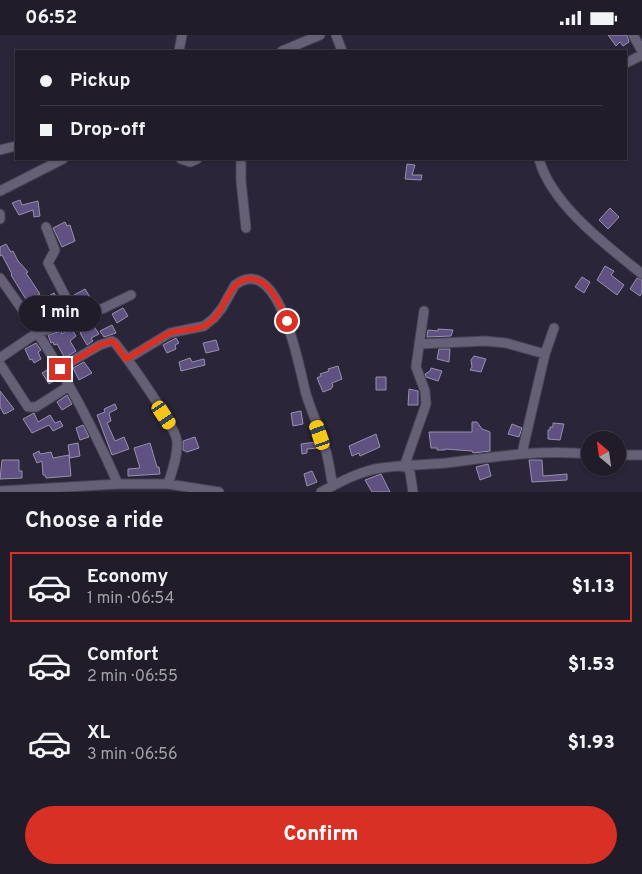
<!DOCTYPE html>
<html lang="en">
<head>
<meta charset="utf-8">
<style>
	body { margin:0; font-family:Overpass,sans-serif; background:#2d2936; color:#f1f3f6; height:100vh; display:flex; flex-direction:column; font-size:19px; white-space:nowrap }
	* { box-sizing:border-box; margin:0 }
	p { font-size:16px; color:#a2a1a8 }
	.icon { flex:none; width:28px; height:28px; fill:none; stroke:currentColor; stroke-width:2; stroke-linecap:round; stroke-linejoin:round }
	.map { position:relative; height:457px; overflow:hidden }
	.details { display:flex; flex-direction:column; background:#201c2a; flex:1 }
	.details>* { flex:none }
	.top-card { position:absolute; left:15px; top:15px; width:612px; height:110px; border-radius:0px; box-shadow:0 1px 4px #0004,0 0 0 1px #3d3a47; display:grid; align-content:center; height:110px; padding:0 25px; background:#201c2a }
	.needle { width:32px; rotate:331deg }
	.buttons { position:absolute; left:581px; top:396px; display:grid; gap:10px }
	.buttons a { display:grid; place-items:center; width:45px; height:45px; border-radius:50%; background:#201c2a; box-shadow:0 1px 4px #0004,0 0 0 1px #3d3a47; font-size:25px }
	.end { position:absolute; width:22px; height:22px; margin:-11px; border:6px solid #d93025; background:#fff; box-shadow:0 0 0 2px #fff }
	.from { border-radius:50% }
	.bubble { position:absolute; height:35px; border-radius:18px; background:#201c2a; box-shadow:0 1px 4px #0004,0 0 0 1px #3d3a47; font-size:16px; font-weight:800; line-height:35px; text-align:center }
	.car { position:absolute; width:15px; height:30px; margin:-15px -8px; border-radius:6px; box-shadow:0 0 4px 1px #0007; background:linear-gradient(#f5c518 24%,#345 0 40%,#f5c518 0 76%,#345 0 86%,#f5c518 0) }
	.top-card b { display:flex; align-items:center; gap:18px; height:48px; font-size:19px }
	.top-card b+b { border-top:1px solid #3d3a47 }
	.top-card i { width:12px; height:12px; background:#f1f3f6 }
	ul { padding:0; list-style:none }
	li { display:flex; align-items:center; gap:15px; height:70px; margin:0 10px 8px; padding:0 15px; border:2px solid transparent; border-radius:0px }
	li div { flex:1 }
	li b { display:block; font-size:19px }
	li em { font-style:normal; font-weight:800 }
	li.selected { border-color:#d93025 }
	li>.icon { width:45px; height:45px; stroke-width:1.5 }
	h2 { padding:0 25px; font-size:22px; line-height:60px }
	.primary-button { display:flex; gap:10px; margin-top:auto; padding:10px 25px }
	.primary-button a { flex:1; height:58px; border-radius:30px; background:#d93025; color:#fff; font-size:20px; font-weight:800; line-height:58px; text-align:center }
	.status { display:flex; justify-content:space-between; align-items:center; height:35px; padding:0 25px; background:#201c2a; direction:ltr }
	.status svg { height:14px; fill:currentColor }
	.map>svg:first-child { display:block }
</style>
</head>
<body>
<div class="status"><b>06:52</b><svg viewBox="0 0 49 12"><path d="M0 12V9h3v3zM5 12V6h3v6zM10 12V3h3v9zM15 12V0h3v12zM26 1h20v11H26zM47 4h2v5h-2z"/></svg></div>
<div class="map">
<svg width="642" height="457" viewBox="0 0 642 457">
	<rect width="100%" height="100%" fill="#2a2538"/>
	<path fill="#5f5182" stroke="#9792aa" d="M608,0H627L629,7L623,11L620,7L616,11Z
		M407,129L415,130L412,140H422L421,145L405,144Z
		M20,165L22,170L38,166L40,181L34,182L33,175L19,180L12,168Z
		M610,173L619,182L608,194L599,185Z
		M65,187L67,191L70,190L75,206L62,212L53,193Z
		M6,209L11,217L13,216L18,226L28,237L26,238L40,259L27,266L11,240L12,239L2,220L0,221V212Z
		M605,231L614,236L611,240L624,250L617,260L597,245Z
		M582,242L590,247L584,258L575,252Z
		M637,243L642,245V258L640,261L630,254Z
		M85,254L93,267L81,273L74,260Z
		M54,258L64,273L54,280L50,274L34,281L31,276L47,267L45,263Z
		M123,273L128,281L117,288L112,279Z
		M93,290L99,299L91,303L93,306L87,310L80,298Z
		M112,290L116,298L104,302L100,296Z
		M71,293L76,301L70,306L76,316L65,323L57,309L54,310L53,307L51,308L48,300L61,296L62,299Z
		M438,294L453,295L451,301L427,302L428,295L438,296Z
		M176,303L179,308L175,310L176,314L167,318L163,310Z
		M216,305L219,315L206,318L203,308Z
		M36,308L41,315L38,317L41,324L34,328L32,324L30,325L25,314Z
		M439,314H450L449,327L437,324Z
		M474,321L486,324L481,337L470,335L472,332L471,325Z
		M190,323L192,327L204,324L205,330L181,336L179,327Z
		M84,327L92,338L79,345L73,333Z
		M338,331L342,344L332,348L333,351L331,354L323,357L317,343L321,341L320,339L329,336L328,334Z
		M50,333L57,344L49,349L42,338Z
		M431,333L442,336L438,346L426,342L425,339L430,336Z
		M376,342H386V355H376Z
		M409,354L418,356V370H408Z
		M0,356L14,374L7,378L4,379L0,372Z
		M67,360L72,369L62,375L57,367Z
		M115,369L117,374L109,378L111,386L107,388L115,406L124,402L129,414L112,420L97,380L105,377L104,374Z
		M301,376L303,389L293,391L291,378Z
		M34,378L38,387L50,380L55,388L60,386L63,391L53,396L49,390L32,398L23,384Z
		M472,387H477L482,394L490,397V416L473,418L472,416L445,414V415H437V413H431L429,397H472Z
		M553,388L564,389L560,405L548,404V395H550V392H553Z
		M512,389L522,393L519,402L508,399Z
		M83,390L89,402L80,405L76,393Z
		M376,399L380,412L360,421L359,418L352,421L349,411Z
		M195,402L199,413L187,417L183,415V406Z
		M316,407L318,413L307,414V418L302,419L301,409Z
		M78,408L80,421L70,423L68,410Z
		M150,408L157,432H159L160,439L128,441V434L140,433L134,413Z
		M39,416L40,419L51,417L53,423L69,420L71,441L46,443L45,440H43L42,426L37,428L33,419Z
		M2,425H19V436H22V443L0,444Z
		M529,425H542L543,441L567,439V445L532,447Z
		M488,429L491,441L480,445L476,432Z
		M312,436L317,447L307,451L304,439Z
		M381,439L390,457H372L365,445Z"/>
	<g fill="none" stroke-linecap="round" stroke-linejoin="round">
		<defs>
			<path id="street" d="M336,0L342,16
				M633,0L642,16
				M179,16L182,0
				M282,16L320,0
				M626,28L642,20
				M0,115L16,111
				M181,124L190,127L197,124
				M241,124V146L246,193
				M539,124C551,169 606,210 642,239
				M0,156L63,124
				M0,179V184
				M46,192L55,215L48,228L77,284
				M0,243C47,307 86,376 118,449
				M419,309L485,306L506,308L545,319
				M0,323L37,298L104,273L131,260
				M127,324L170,298L204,291L214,283L222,273L235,250C280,216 299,333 306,359C312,378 320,395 325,413C329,425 330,438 333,451
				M0,329L28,372H36L69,351
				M60,333L100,310L112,306L115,308C127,323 177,392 177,407C178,421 172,436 168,449
				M522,418L545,319L554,293
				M618,420H642
				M409,431L413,457
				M404,432L426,369L425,356L416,332L424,276
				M0,456L118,449H168L219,457
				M321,457C340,447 360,436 381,433C402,430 424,430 446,428C494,422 541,414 590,419"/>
		</defs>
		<use href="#street" stroke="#484353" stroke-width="11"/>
		<use href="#street" stroke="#656076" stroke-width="9"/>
	</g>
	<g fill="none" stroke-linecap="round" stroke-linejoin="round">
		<path stroke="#d93025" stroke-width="6" d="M60,334L100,310L112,306L115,308L126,324C141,316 155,305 170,298C181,294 193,296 204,291C220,283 224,265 234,252C237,248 242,245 247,244C269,241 280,270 287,286"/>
	</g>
</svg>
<div class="buttons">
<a><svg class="needle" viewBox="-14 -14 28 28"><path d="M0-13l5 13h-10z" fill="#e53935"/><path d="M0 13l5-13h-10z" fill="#a2a1a8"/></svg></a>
</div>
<i class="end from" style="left:287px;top:286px"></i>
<i class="end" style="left:60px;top:334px"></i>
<div class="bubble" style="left:19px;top:261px;width:82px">1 min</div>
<i class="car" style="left:164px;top:380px;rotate:147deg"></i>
<i class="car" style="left:320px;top:400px;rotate:341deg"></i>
<div class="top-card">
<b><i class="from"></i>Pickup</b>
<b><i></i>Drop-off</b>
</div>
</div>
<section class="details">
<h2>Choose a ride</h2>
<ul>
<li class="selected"><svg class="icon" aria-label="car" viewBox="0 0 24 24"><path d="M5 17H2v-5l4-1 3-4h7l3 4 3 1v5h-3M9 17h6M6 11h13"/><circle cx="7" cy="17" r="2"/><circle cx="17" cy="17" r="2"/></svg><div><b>Economy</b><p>1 min · 06:54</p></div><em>$1.13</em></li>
<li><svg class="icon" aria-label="car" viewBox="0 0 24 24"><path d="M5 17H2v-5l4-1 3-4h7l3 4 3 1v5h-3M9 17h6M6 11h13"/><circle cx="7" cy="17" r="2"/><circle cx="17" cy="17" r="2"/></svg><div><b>Comfort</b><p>2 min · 06:55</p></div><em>$1.53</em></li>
<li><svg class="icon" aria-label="car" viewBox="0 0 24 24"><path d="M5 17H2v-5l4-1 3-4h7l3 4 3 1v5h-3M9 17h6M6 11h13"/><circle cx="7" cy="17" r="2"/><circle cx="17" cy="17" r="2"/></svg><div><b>XL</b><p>3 min · 06:56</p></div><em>$1.93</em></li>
</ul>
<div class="primary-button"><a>Confirm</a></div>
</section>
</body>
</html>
